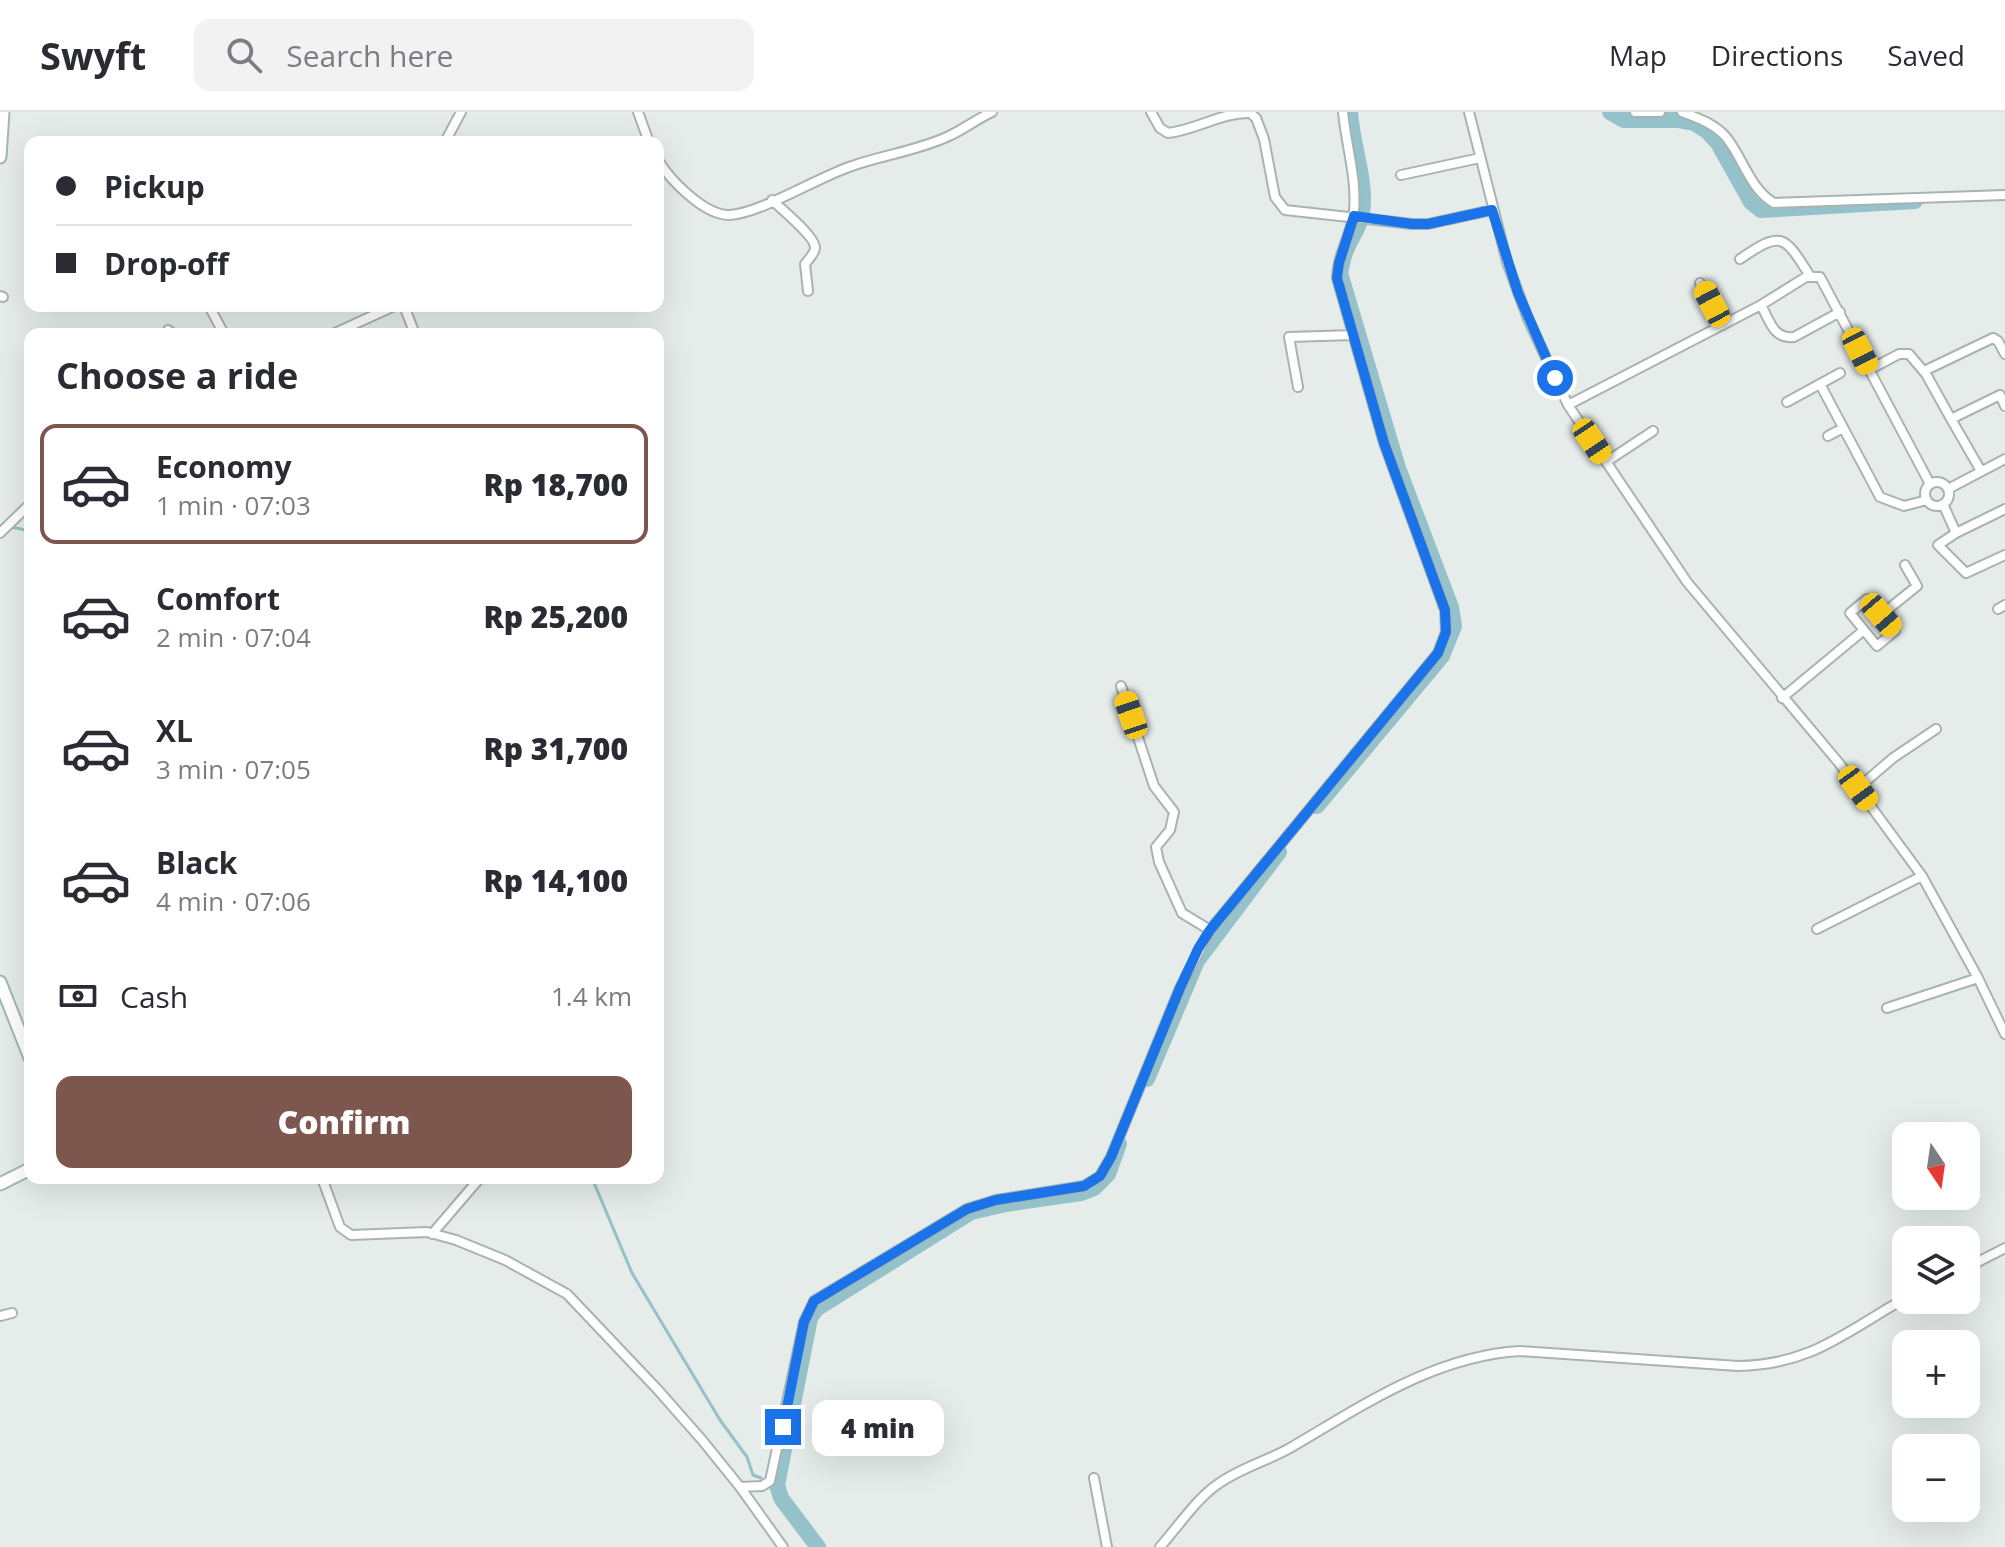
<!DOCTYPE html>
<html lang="en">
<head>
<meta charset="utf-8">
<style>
	body { margin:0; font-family:"Open Sans",sans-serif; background:#f2f2f3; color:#2b2b33; height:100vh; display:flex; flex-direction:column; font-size:30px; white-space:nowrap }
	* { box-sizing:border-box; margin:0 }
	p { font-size:26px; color:#7c7c81 }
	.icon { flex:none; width:44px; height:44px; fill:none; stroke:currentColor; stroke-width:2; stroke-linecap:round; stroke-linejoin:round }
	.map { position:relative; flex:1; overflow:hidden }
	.panel { position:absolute; left:24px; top:216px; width:640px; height:856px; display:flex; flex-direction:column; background:#fff; border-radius:16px; box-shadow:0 8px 32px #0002 }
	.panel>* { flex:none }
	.top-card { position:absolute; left:24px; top:24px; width:640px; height:176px; border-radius:16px; box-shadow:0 8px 32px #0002; display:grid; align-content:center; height:176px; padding:0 32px; background:#fff }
	.needle { width:52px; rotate:167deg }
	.buttons { position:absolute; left:1892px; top:1010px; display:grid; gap:16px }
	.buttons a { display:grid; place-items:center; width:88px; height:88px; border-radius:16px; background:#fff; box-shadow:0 8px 32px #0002; font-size:40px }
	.end { position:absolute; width:36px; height:36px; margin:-18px; border:10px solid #1a73e8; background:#fff; box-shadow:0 0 0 4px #fff }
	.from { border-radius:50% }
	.bubble { position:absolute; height:56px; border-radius:16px; background:#fff; box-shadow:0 8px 32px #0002; font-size:26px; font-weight:800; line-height:56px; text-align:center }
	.car { position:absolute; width:24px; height:48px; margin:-24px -12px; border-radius:10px; box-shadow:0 0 6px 2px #0007; background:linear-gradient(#f5c518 24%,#345 0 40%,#f5c518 0 76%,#345 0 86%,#f5c518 0) }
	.top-card b { display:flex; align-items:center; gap:28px; height:76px; font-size:30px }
	.top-card b+b { border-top:2px solid #e1e1e2 }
	.top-card i { width:20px; height:20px; background:#2b2b33 }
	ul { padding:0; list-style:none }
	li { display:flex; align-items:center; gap:24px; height:120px; margin:0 16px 12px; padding:0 16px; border:4px solid transparent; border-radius:16px }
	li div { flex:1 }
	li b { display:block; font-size:30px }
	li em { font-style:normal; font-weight:800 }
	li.selected { border-color:#7d574e }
	li>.icon { width:72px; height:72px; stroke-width:1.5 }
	h2 { padding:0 32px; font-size:36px; line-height:96px }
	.pay { display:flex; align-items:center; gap:20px; height:88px; padding:0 32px; font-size:30px }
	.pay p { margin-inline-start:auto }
	.button { display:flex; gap:16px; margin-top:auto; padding:16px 32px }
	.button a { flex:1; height:92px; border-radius:16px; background:#7d574e; color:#fff; font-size:32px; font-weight:800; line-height:92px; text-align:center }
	header { display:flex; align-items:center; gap:48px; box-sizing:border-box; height:112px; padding:0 40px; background:#fff; border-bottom:2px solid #e1e1e2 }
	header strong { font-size:38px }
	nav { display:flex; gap:44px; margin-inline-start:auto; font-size:28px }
	.search { width:560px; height:72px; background:#f2f2f3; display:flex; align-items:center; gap:20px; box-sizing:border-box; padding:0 28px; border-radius:16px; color:#7c7c81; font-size:30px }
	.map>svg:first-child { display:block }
</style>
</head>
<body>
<header>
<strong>Swyft</strong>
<div class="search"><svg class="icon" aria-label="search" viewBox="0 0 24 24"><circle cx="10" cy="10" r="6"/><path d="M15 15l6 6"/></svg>Search here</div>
<nav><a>Map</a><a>Directions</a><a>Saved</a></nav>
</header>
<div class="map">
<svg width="2005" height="1435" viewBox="0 0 2005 1435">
	<rect width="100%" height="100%" fill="#e5ece9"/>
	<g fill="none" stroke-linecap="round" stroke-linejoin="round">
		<path stroke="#94c1ca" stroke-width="3" d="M11,415L30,419
			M592,1066L632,1161L720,1308L747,1345L753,1363L761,1366"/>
		<path stroke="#94c1ca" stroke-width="16" d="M1610,0L1624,8H1678L1694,11L1707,19L1718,31L1751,90L1761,98L1915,89
			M1317,694L1442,544L1454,514L1451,495L1398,356L1340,161C1342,153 1343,144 1347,136C1352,124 1360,115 1362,101C1367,69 1352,33 1350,0
			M1147,967L1197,849L1279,740
			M818,1435L781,1386L777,1373L810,1206L816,1197L971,1100L1006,1092L1081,1081L1094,1076L1108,1062L1119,1032"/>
		<defs>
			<path id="minor" d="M638,0L649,30
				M1151,0L1160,16L1168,21C1196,18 1222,0 1250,1L1256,6L1264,27L1275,85L1285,98L1412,112H1428L1492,98
				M1469,0L1507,150L1528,207L1568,293L1687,470L1839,651L1922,764L1978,866L2005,922
				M1635,0H1660
				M1682,0C1698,6 1715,12 1726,25C1743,46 1750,77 1774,91L2005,83
				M445,30L461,0
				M658,48C670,68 704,103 729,103C759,102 817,66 849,55C882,43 917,39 949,24C964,17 977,7 992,0
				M1401,63L1480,46
				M772,88C781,97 816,125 815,136C815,141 808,148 805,152L808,179
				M1740,147C1782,118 1784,123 1810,164
				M1700,171L1723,213
				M0,184L3,185
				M1761,193C1770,209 1773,227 1794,225L1840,200
				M209,194L224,222
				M404,194L415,222
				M168,218L174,222
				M333,222L394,194
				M1869,258L1899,242H1909L1926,262L1951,307
				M1924,259L1993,226L1998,229L2005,242
				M1820,272L1880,385L1904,394L1927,388
				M1298,275L1289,225L1354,223
				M1787,290L1840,261
				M1568,293L1761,193L1806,165H1820L1930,372
				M1828,324L1843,316
				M1606,350L1653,319
				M1981,359L1951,307L2000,283L2005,294
				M1925 382a12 12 0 1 1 24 0a12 12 0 1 1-24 0Z
				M1948,377L2005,347
				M1943,392L1956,421
				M2005,397L1956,421L1938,433L1966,461L2005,443
				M0,421L30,392
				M1867,487L1895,519L1877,534L1850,501Z
				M1998,497L2005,493
				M1881,503L1917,474L1905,453
				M1121,574L1154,674L1174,700L1170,718L1156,735L1159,750L1182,801L1210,818
				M1782,586L1864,518
				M1858,676L1893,646L1936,617
				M1817,817L1922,764
				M30,890V894
				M1887,896L1978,866
				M322,1066L340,1115L351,1123L427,1120L456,1128L505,1148L567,1182L658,1278L702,1328L740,1375L783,1435
				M432,1122L480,1066
				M1966,1156L2005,1136
				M0,1204L12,1201
				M1094,1366L1107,1435
				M740,1375L762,1374L770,1369L804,1210L814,1189L967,1097L996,1088L1084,1074L1100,1064L1111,1045L1180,876L1210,818L1438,541L1446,520L1445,498L1384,331L1337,166C1337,143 1352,122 1354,99C1357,66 1346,33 1343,0
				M1160,1435C1178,1415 1196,1387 1218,1372C1240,1356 1267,1349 1290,1336C1362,1294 1434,1244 1520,1239L1738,1254C1812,1253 1846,1219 1906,1186"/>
			<path id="secondary" d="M0,45L3,0
				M0,870L30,946
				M0,1072L30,1057"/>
		</defs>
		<use href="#minor" stroke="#a8b4b0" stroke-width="12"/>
		<use href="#secondary" stroke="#a5b7b1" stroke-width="15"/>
		<use href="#minor" stroke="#fff" stroke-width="8"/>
		<use href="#secondary" stroke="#fff" stroke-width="11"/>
	</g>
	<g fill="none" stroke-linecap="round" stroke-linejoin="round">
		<path stroke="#1a73e8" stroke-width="10" d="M783,1315L804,1210L814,1189L967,1097L996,1088L1084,1074L1100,1064L1111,1045L1180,876L1198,837L1210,818L1438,541L1446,520L1445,498L1384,331L1337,166L1339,151L1354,104L1412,112H1428L1492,98L1518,181L1555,266"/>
	</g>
</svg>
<div class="buttons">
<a><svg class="needle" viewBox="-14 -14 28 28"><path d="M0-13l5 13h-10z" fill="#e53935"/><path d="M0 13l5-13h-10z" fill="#7c7c81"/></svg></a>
<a><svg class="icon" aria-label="layers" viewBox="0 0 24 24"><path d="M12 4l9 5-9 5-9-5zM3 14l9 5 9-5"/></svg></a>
<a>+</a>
<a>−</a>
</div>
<i class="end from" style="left:1555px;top:266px"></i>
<i class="end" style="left:783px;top:1315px"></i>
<div class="bubble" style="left:812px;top:1288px;width:132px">4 min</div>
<i class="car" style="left:1712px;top:192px;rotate:332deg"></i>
<i class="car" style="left:1860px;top:239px;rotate:153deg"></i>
<i class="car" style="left:1592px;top:329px;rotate:146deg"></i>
<i class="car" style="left:1881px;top:503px;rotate:139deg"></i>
<i class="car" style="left:1131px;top:603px;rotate:341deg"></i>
<i class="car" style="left:1858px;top:676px;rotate:144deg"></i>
<div class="top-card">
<b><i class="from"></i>Pickup</b>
<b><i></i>Drop-off</b>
</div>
<section class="panel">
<h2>Choose a ride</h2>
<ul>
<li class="selected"><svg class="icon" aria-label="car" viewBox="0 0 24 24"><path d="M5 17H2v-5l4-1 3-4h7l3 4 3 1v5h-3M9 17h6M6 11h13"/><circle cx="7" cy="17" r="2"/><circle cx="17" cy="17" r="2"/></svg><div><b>Economy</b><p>1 min · 07:03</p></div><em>Rp 18,700</em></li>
<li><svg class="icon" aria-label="car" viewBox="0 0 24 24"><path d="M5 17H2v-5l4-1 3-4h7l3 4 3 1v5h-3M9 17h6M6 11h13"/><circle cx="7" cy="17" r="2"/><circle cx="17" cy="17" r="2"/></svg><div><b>Comfort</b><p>2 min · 07:04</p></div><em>Rp 25,200</em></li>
<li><svg class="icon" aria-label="car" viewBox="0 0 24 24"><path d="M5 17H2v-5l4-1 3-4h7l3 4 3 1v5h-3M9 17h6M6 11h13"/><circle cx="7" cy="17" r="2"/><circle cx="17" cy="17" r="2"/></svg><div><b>XL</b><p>3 min · 07:05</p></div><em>Rp 31,700</em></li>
<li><svg class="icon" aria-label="car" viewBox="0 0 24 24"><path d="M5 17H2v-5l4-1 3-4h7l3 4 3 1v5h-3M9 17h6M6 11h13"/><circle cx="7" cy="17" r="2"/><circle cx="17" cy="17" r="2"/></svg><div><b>Black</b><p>4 min · 07:06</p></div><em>Rp 14,100</em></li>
</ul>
<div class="pay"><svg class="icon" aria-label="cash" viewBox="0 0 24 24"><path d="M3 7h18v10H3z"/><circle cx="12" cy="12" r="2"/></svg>Cash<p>1.4 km</p></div>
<div class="button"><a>Confirm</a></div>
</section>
</div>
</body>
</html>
